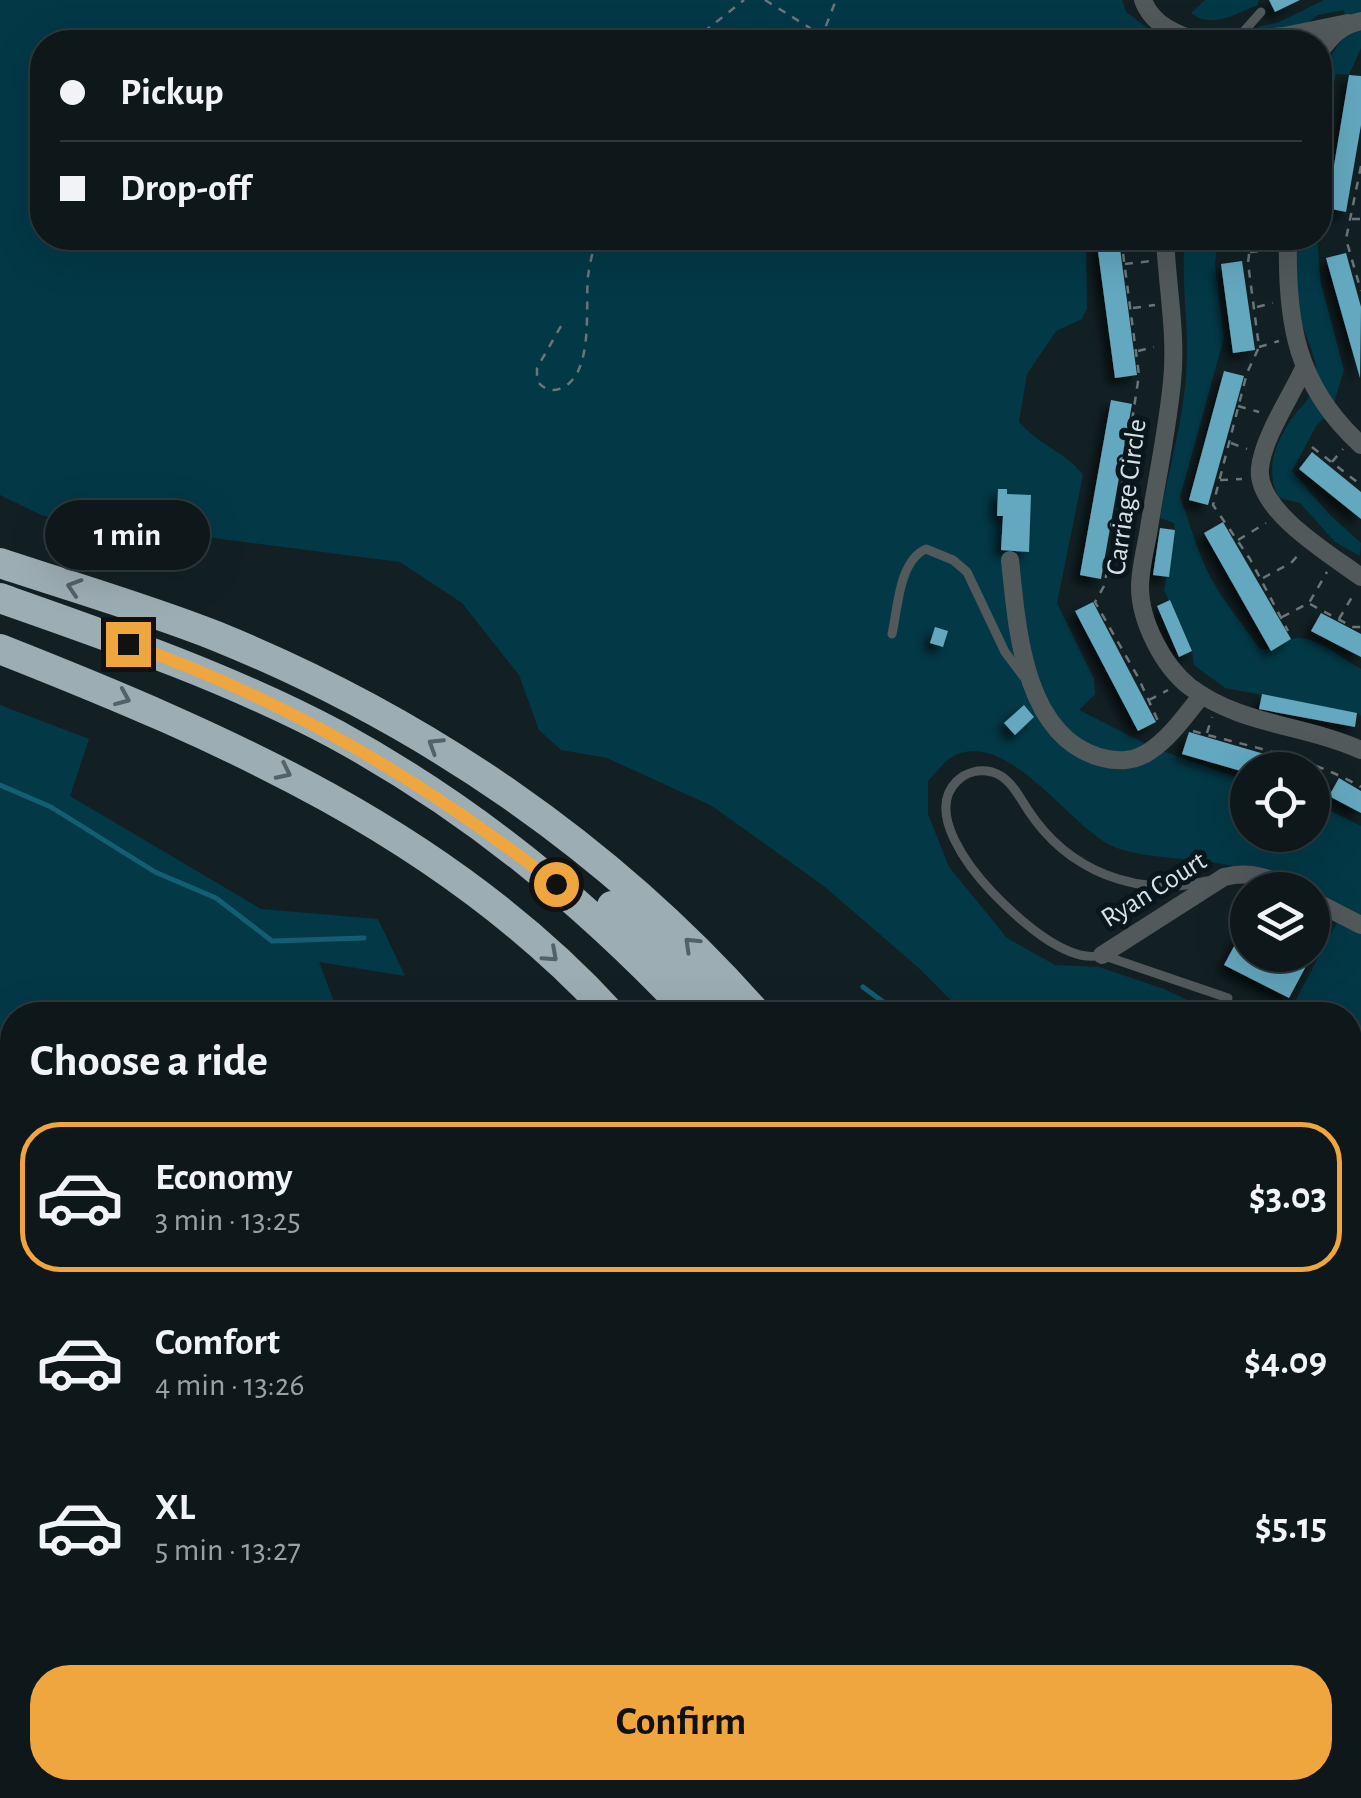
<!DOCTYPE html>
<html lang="en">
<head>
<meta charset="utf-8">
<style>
	body { margin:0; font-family:"Alegreya Sans",sans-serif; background:#1c2528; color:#f1f3f6; height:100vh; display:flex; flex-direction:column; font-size:38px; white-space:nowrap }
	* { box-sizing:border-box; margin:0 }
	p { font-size:32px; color:#9ba0a3 }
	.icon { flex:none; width:55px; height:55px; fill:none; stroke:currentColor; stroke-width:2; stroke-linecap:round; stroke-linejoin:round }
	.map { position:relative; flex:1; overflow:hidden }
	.side { position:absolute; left:0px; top:1002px; width:1362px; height:798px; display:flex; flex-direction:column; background:#0e181b; border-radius:40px 40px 0 0; box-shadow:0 10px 40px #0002,0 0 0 2px #2e373a }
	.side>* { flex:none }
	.top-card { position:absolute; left:30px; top:30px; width:1302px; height:220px; border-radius:40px; box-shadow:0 10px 40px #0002,0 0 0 2px #2e373a; display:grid; align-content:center; height:220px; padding:0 30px; background:#0e181b }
	.fabs { position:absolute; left:1230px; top:752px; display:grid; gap:20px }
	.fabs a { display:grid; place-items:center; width:100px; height:100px; border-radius:50%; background:#0e181b; box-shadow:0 10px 40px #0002,0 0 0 2px #2e373a; font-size:50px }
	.end { position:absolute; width:45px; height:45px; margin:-22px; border:12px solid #f0a63f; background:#111; box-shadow:0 0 0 5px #111 }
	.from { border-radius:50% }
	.bubble { position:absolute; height:70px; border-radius:35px; background:#0e181b; box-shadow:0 10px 40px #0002,0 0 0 2px #2e373a; font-size:32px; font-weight:700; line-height:70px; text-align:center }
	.top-card b { display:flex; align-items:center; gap:35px; height:95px; font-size:38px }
	.top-card b+b { border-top:2px solid #2e373a }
	.top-card i { width:25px; height:25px; background:#f1f3f6 }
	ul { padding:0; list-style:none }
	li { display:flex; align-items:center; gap:30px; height:150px; margin:0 20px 15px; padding:0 10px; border:5px solid transparent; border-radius:40px }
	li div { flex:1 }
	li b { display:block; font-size:38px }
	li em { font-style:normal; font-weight:700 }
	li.active { border-color:#f0a63f }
	li>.icon { width:90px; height:90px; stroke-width:1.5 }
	h2 { padding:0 30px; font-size:45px; line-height:120px }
	.button { display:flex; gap:20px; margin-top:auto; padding:20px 30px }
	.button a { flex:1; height:115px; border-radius:40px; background:#f0a63f; color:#111; font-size:40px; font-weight:700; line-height:115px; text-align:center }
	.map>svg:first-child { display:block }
</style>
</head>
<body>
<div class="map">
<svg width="1361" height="1798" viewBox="0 0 1361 1798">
	<defs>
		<filter id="shadow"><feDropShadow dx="-7" dy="7" stdDeviation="5" flood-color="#0009"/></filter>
	</defs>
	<rect width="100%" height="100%" fill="#122024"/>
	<path fill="#033846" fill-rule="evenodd" d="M0,0H1122L1126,12L1153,32L1154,42L1116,33L1111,42H42V238H1086L1087,308L1082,319L1056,331L1027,374L1019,422C1040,446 1066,452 1083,475L1057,603L1094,679L1095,694L1079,710L1154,748L1247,781L1248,835H1312L1313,802L1361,826V1432L1350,1431V1015H1262L1292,1007L1341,915L1313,900L1312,890C1284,890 1260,873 1232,866C1198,857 1139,860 1110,845C1067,823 1003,724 950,758C942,764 935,774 928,781V814L949,867L1007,938L1055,965L1099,967L1164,989L1219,1015H965L921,970L825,887L712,806L607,758L561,750L539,730L519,675L462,603L400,562L43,516L0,495ZM998,489L1007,494L1028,551L1001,550L1003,516L997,515Z
		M1205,0H1259L1258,5C1236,13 1212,30 1191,13Z
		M1324,0H1361V48L1349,75L1336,74L1320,151C1320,98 1310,77 1347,34L1344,10L1318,15L1281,42H1241L1260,26L1277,23Z
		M1185,238H1218L1215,264L1224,338L1180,497C1189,520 1196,548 1207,570C1220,598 1243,624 1260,649C1274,651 1279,643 1292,639C1312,633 1343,659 1361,669V716L1357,713L1225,688L1194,665L1192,651L1164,590L1175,530L1174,523L1160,518C1170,462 1188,405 1187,347C1187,310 1181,275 1185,238Z
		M1297,238H1317L1321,283L1344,370L1331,412L1316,426L1292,471L1329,514L1361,543L1360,556L1335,542L1300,503L1279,498C1263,468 1277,438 1296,413C1302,406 1311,397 1314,388C1324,361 1301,334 1297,307C1293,284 1296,261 1297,238Z
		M0,705L89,739L70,796L261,909L378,919L405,976L319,962L339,1015H12V1788H676L665,1798H0Z
		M1361,1620V1798H1284L1280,1788H1350V1626Z
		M903,1788H1084L1085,1798H892Z"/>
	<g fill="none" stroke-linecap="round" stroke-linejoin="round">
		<path stroke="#125e73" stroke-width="5" d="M0,785L51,807L155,872L216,898L272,941L364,938
			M863,987L901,1015
			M1350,1216L1361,1223
			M1361,1280L1354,1315L1361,1328"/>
	</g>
	<path fill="#64a8bf" filter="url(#shadow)" d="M1269,0H1300L1275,12Z
		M1349,75L1361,76V125L1346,212L1327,208Z
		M1119,241L1137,375L1115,378L1097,244Z
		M1346,253L1361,307L1360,378L1326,258Z
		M1242,261L1255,350L1233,353L1221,264Z
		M1224,371L1244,376L1208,505L1189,500Z
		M1111,400L1132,404L1101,579L1080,575Z
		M1312,452L1361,492V519L1299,469Z
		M998,489H1007V494L1031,495L1029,552L1001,550L1003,516H997Z
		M1223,522L1291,639L1271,651L1204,533Z
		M1160,528L1175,530L1169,577L1153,575Z
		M1170,600L1192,651L1179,657L1157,606Z
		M1093,602L1156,722L1138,731L1075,611Z
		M1321,613L1361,634V657L1311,631Z
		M935,627L948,631L943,647L930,643Z
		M1262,694L1357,713L1355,727L1259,709Z
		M1024,705L1034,717L1015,735L1004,723Z
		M1189,732L1316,769V770H1248V773L1182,754Z
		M1339,778L1361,791V813L1329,796Z
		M1248,920V955H1312L1289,998L1224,965Z
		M1312,932L1321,937L1312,954Z"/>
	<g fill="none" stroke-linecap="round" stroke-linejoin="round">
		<path stroke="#697578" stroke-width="2.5" stroke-dasharray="8 8" stroke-linecap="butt" d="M765,0L810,28L818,42
			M820,41L836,0
			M691,42L744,0
			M1361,166L1346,239L1361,291
			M1352,219H1361
			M1121,238L1139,375L1115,532L1104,586L1095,602L1138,677L1158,721
			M1251,238L1248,263L1259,347L1247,373L1213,505L1250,559L1288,631
			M1250,252L1271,250
			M1125,264L1152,261
			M1257,307L1273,303
			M1133,308L1155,305
			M561,326L537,368V381C545,390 552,393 564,387C594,370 585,306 588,276C590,263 593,250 596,238
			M1259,347L1279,341
			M1138,351L1154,347
			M1238,406L1259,412
			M1131,428L1148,431
			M1231,443L1247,449
			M1312,447L1361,485
			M1127,462L1143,465
			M1332,462L1343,449
			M1220,480L1242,479
			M1121,495L1137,498
			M1238,540L1266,523
			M1109,560L1126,565
			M1263,578L1291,563L1301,552
			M1310,604L1353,627H1361
			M1282,617L1309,603L1327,572
			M1339,619L1355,592
			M1149,700L1168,690
			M1193,731C1250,747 1309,757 1361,787
			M1207,733L1212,717"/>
		<path stroke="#52595b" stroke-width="9" d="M1236,40L1261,12
			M892,634C898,607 899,561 926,549L953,560L967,572L1005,652L1023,676
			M1207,881C1136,898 1068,871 1028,810C1018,795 1010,777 992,772C979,769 966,772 957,781C925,812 970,869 993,893C1016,917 1067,965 1102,955L1228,998"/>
		<path stroke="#52595b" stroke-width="18" d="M1143,0C1152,25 1177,35 1201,42
			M1215,42L1284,36L1348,23
			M1320,51C1332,36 1341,25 1361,21
			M1165,238C1167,286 1177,334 1172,382C1167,433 1156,483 1148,534C1145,551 1140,570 1140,587C1140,621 1163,666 1190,687C1240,725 1306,725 1361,750
			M1288,238C1286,322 1296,386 1361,445
			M1303,370C1290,398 1263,438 1260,468C1255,510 1331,555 1361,577
			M1010,560C1017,624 1022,734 1099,757C1118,762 1134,762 1150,751C1171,737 1187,713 1202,695
			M1312,900L1361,925
			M1102,955L1224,877C1251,870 1269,878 1293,890"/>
		<path stroke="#87959a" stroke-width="25" d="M1350,1523H1361
			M698,1798L711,1788"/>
		<path stroke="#9cadb3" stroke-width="30" d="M0,563C72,587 145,608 216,636C423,720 610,847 758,1015
			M0,598C114,638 230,678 337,735C474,810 585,902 692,1015
			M0,649C223,737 447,834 612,1015
			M612,906L725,1015
			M1350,1468L1361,1469
			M1350,1602L1361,1597
			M1129,1788L1136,1798
			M1211,1788L1219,1798
			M1255,1788L1258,1798
			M919,1798L921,1788"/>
	</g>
	<defs><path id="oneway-chevron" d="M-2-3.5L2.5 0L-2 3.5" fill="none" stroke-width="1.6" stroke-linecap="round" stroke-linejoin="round" transform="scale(2.5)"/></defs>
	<g stroke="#526267">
		<use href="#oneway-chevron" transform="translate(74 587) rotate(-162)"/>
		<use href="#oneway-chevron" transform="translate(123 698) rotate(23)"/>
		<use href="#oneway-chevron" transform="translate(435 745) rotate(-148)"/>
		<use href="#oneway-chevron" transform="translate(284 772) rotate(26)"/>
		<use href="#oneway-chevron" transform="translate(691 944) rotate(-136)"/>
		<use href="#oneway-chevron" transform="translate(551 955) rotate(42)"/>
	</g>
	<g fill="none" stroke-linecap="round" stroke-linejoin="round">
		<path stroke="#f0a63f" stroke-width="12" d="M128,644C287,700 424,781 556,884"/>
	</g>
	<g text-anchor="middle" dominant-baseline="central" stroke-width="10" stroke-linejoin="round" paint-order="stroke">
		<g font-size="28" fill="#d8e1e4" stroke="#09161b">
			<text transform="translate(1127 497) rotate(-82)">Carriage Circle</text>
			<text transform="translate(1154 890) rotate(-32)">Ryan Court</text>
		</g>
	</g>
</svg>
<div class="fabs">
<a><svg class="icon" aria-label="locate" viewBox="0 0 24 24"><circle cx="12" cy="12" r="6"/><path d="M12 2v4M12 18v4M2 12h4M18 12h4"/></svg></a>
<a><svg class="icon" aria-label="layers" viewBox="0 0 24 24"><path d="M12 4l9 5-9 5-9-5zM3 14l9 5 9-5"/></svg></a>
</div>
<i class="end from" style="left:556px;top:884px"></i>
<i class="end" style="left:128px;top:644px"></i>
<div class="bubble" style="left:45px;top:500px;width:165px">1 min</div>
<div class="top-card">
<b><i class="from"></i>Pickup</b>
<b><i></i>Drop-off</b>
</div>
<section class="side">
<h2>Choose a ride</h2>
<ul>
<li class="active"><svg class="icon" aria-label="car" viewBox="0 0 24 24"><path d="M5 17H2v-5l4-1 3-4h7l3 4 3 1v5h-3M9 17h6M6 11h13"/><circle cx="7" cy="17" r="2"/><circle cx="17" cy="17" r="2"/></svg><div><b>Economy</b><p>3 min · 13:25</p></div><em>$3.03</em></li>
<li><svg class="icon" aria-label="car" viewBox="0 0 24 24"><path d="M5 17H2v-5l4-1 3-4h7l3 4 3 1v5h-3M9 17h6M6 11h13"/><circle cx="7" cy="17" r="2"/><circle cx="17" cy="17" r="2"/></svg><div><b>Comfort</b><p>4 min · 13:26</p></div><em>$4.09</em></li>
<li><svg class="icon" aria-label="car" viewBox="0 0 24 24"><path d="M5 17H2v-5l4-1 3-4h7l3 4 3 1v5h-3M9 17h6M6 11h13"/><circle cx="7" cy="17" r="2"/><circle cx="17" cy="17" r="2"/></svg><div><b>XL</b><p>5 min · 13:27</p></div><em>$5.15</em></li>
</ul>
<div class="button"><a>Confirm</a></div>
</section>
</div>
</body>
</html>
